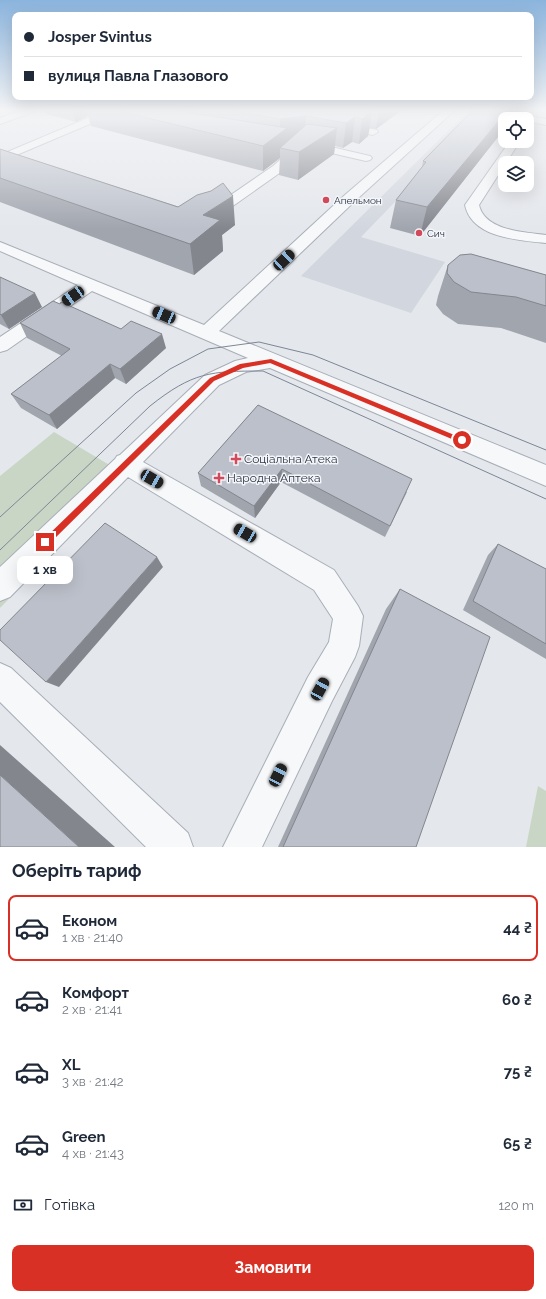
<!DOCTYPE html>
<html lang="uk">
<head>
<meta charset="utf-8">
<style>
	body { margin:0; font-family:Raleway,sans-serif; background:#f6f6f7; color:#1f2937; height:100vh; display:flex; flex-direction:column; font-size:15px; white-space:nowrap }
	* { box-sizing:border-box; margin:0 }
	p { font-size:13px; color:#747a83 }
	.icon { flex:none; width:22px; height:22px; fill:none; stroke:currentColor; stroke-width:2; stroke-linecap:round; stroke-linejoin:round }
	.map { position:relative; height:847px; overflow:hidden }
	.details { display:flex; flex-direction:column; background:#fff; flex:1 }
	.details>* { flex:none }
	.top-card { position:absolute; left:12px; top:12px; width:522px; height:88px; border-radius:8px; box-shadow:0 4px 16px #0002; display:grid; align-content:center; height:88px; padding:0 12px; background:#fff }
	.buttons { position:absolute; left:498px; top:112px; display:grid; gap:8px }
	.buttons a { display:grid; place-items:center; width:36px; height:36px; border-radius:8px; background:#fff; box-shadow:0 4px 16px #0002; font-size:20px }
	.end { position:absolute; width:18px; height:18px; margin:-9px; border:5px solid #d93025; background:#fff; box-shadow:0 0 0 2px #fff }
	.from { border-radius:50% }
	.bubble { position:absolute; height:28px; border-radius:8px; background:#fff; box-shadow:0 4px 16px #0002; font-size:13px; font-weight:700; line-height:28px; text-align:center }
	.car { position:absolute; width:12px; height:24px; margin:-12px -6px; border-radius:5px; box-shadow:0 0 3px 1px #0007; background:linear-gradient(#222 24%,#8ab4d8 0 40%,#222 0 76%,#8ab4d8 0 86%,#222 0) }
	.top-card b { display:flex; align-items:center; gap:14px; height:38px; font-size:15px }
	.top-card b+b { border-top:1px solid #e0e1e3 }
	.top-card i { width:10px; height:10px; background:#1f2937 }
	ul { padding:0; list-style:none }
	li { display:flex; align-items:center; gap:12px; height:66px; margin:0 8px 6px; padding:0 4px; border:2px solid transparent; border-radius:8px }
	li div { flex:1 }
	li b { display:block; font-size:15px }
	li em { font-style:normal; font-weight:700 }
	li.active { border-color:#d93025 }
	li>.icon { width:36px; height:36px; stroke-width:1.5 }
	h2 { padding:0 12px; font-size:18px; line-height:48px }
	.pay { display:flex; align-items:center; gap:10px; height:44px; padding:0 12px; font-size:15px }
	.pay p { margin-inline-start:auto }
	.button { display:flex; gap:8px; margin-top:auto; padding:8px 12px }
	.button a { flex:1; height:46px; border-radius:8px; background:#d93025; color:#fff; font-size:16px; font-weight:700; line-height:46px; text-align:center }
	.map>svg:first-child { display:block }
</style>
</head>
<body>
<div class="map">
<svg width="546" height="847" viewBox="0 0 546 847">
	<rect width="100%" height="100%" fill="#e4e7ec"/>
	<path fill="#d2d6de" d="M463,116L475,119L361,237L445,262L411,313L301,276Z"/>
	<path fill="#c9d6c5" d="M54,432L128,476L0,608V476Z
		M538,786L546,791V847H526Z"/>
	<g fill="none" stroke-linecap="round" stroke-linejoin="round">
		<defs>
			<path id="minor" d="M21,110H35L33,112L0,124V118Z
				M107,110H120L118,112L0,162V155Z
				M444,110H455L356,200L219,331L546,465V486L270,368L246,372L219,385L143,462L334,570L358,606L363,616L359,646L355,657L332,701L262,847H223L308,677L329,642L333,619L314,590L128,477L10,597L0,601V567L115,459L117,456L120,455L205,375L235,361L248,358L92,291L7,350L0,352V337L78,285L0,251V242L204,325L346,194Z
				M476,110H497L546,119V125L527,121V119H514L481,113Z
				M339,122L377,130L378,132L373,135L335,127L334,125L335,123Z
				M510,141H520L479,205C485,231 524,232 546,235V243C518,240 472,238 465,205Z
				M302,143H314L370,156L372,158L370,160L366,161L314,149H305L281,172L213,220L208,221L203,220L201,217L203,214L273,166L298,144Z
				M0,663L11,668L188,833L193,847H146L0,702Z"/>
		</defs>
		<use href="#minor" stroke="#a9aeb7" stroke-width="2"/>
		<use href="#minor" fill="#f7f8fa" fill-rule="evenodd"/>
		<path stroke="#7d8696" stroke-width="1" d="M0,517L136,393L170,369L208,349L259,342L313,355L546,450
			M0,550L150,406C193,372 210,371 263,371L546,499"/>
	</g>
	<path fill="#a1a5ae" d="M45,110H402L376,129L370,128L368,136L359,144L352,142L343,148L335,146L334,154L298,180L279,175L280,158L263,171L91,126L88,116L76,122L46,114Z
		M473,110H519L517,112H514L511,119H505V128L420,236L390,228L396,200L422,168L423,161Z
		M0,149L235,225L222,235L223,251L194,275L0,202Z
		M448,265L546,275V343L501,328L458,324L443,314L436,305L438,296Z
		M0,277L42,307L9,329L0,324Z
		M20,323L121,329L166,348L126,384L115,378L57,429L21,408L11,394L62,356L27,338Z
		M258,405L407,492L385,537L281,482L255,518L201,486L198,473Z
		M498,544L546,569V659L463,610L488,555Z
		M400,589L416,847H278L386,609Z"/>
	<path fill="#83868d" d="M72,110H86L88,116L76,122Z
		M179,110H195L196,118L181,125Z
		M379,110H402L376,129Z
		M508,110H514L511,119H505V128L420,236L427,207Z
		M372,111L368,136L359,144L362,119Z
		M306,116L305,141L280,148V158L263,171V146L280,133V119Z
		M355,117L352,142L343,148L346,123Z
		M337,128L334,154L298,180L299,152Z
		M233,196L235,225L222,235L223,251L194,275L190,244L203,215Z
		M35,293L42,307L9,329L1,315Z
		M162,334L166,348L126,384L120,369Z
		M110,364L115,378L57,429L49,415Z
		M282,469L281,482L255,518L254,506Z
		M157,557L163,567L59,687L46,682Z
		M0,745L115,847H79L0,775Z"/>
	<path fill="#bbc0ca" stroke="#83868d" d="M115,110H173L287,128L263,146Z
		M228,110H366L372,111L362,119L355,117L346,123L306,116L280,119Z
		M473,110H508L427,207L396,200L426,162L423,161Z
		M307,124L337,128L299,152L280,148Z
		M0,149L178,207L197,195L211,191L223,183L233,196L203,215L220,220L190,244L0,178Z
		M471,254L546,275V306L516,297L471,292L454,282L447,273L448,265L460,255Z
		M0,277L35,293L1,315L0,314Z
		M53,301L60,304L61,302L121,329L131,321L162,334L120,369L110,364L49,415L11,394L70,349L20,323Z
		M258,405L412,479L390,526L282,469L254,506L198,473Z
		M105,523L157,557L46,682L0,640V630Z
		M498,544L546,569V644L473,601Z
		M400,589L490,637L416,847H283Z
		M0,775L79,847H0Z"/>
	<linearGradient id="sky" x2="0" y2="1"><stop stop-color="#8bb4dd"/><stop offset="0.48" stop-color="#f3f4f6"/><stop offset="1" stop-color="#f3f4f6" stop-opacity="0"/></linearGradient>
	<rect width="546" height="229" fill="url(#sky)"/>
	<path fill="#d93025" d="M271,359L464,439L465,440L464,442H459L270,363L243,368L214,381L48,545H43V540L210,378L240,364Z"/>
	<g fill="#d1495b" stroke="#f4f6f9" stroke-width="1.5">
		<circle cx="326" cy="200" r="4"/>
		<circle cx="419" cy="233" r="4"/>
		<path d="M234 453h4v4h4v4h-4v4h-4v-4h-4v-4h4z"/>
		<path d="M217 472h4v4h4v4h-4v4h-4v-4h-4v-4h4z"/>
	</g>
	<g text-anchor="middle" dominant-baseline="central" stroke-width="3" stroke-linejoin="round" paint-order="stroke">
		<g font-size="10" fill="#2b3445" stroke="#f4f6f9" text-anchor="start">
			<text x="334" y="200">Апельмон</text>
			<text x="427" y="233">Сич</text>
		</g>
		<g font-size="12" fill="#2b3445" stroke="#f4f6f9" text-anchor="start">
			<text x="244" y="459">Соціальна Атека</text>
			<text x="227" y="478">Народна Аптека</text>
		</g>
	</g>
</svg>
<div class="buttons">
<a><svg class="icon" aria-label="locate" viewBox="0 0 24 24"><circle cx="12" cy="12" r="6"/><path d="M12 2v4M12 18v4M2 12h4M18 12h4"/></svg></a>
<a><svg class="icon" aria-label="layers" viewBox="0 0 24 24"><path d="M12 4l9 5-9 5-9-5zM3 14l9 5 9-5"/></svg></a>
</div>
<i class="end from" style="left:462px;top:440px"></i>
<i class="end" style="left:45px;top:542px"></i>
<div class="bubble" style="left:17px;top:556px;width:56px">1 хв</div>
<i class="car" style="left:284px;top:260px;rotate:47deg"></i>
<i class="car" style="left:73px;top:296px;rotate:236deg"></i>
<i class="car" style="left:164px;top:315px;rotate:293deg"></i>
<i class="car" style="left:152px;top:479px;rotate:120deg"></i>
<i class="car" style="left:245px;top:533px;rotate:300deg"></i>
<i class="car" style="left:320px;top:689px;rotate:29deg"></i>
<i class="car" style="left:278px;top:775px;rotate:26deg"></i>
<div class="top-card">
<b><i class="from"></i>Josper Svintus</b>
<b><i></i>вулиця Павла Глазового</b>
</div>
</div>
<section class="details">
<h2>Оберіть тариф</h2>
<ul>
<li class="active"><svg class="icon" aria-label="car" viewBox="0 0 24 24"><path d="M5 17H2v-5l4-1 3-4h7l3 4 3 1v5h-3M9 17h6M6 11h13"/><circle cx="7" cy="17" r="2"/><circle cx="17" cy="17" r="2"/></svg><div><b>Економ</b><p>1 хв · 21:40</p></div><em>44 ₴</em></li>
<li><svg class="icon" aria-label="car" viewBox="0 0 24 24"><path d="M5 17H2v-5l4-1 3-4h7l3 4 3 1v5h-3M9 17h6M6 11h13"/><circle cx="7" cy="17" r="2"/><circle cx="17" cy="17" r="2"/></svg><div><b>Комфорт</b><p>2 хв · 21:41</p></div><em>60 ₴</em></li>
<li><svg class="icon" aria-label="car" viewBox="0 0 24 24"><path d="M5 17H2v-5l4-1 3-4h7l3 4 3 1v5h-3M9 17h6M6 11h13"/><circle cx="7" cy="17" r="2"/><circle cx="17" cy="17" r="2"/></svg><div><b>XL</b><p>3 хв · 21:42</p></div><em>75 ₴</em></li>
<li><svg class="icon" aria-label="car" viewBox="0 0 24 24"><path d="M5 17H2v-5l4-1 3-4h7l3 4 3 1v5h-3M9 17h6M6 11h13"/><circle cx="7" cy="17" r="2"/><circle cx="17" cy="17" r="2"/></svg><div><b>Green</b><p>4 хв · 21:43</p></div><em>65 ₴</em></li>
</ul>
<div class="pay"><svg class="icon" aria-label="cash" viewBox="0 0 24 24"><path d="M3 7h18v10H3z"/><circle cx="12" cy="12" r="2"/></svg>Готівка<p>120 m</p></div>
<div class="button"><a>Замовити</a></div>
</section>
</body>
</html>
